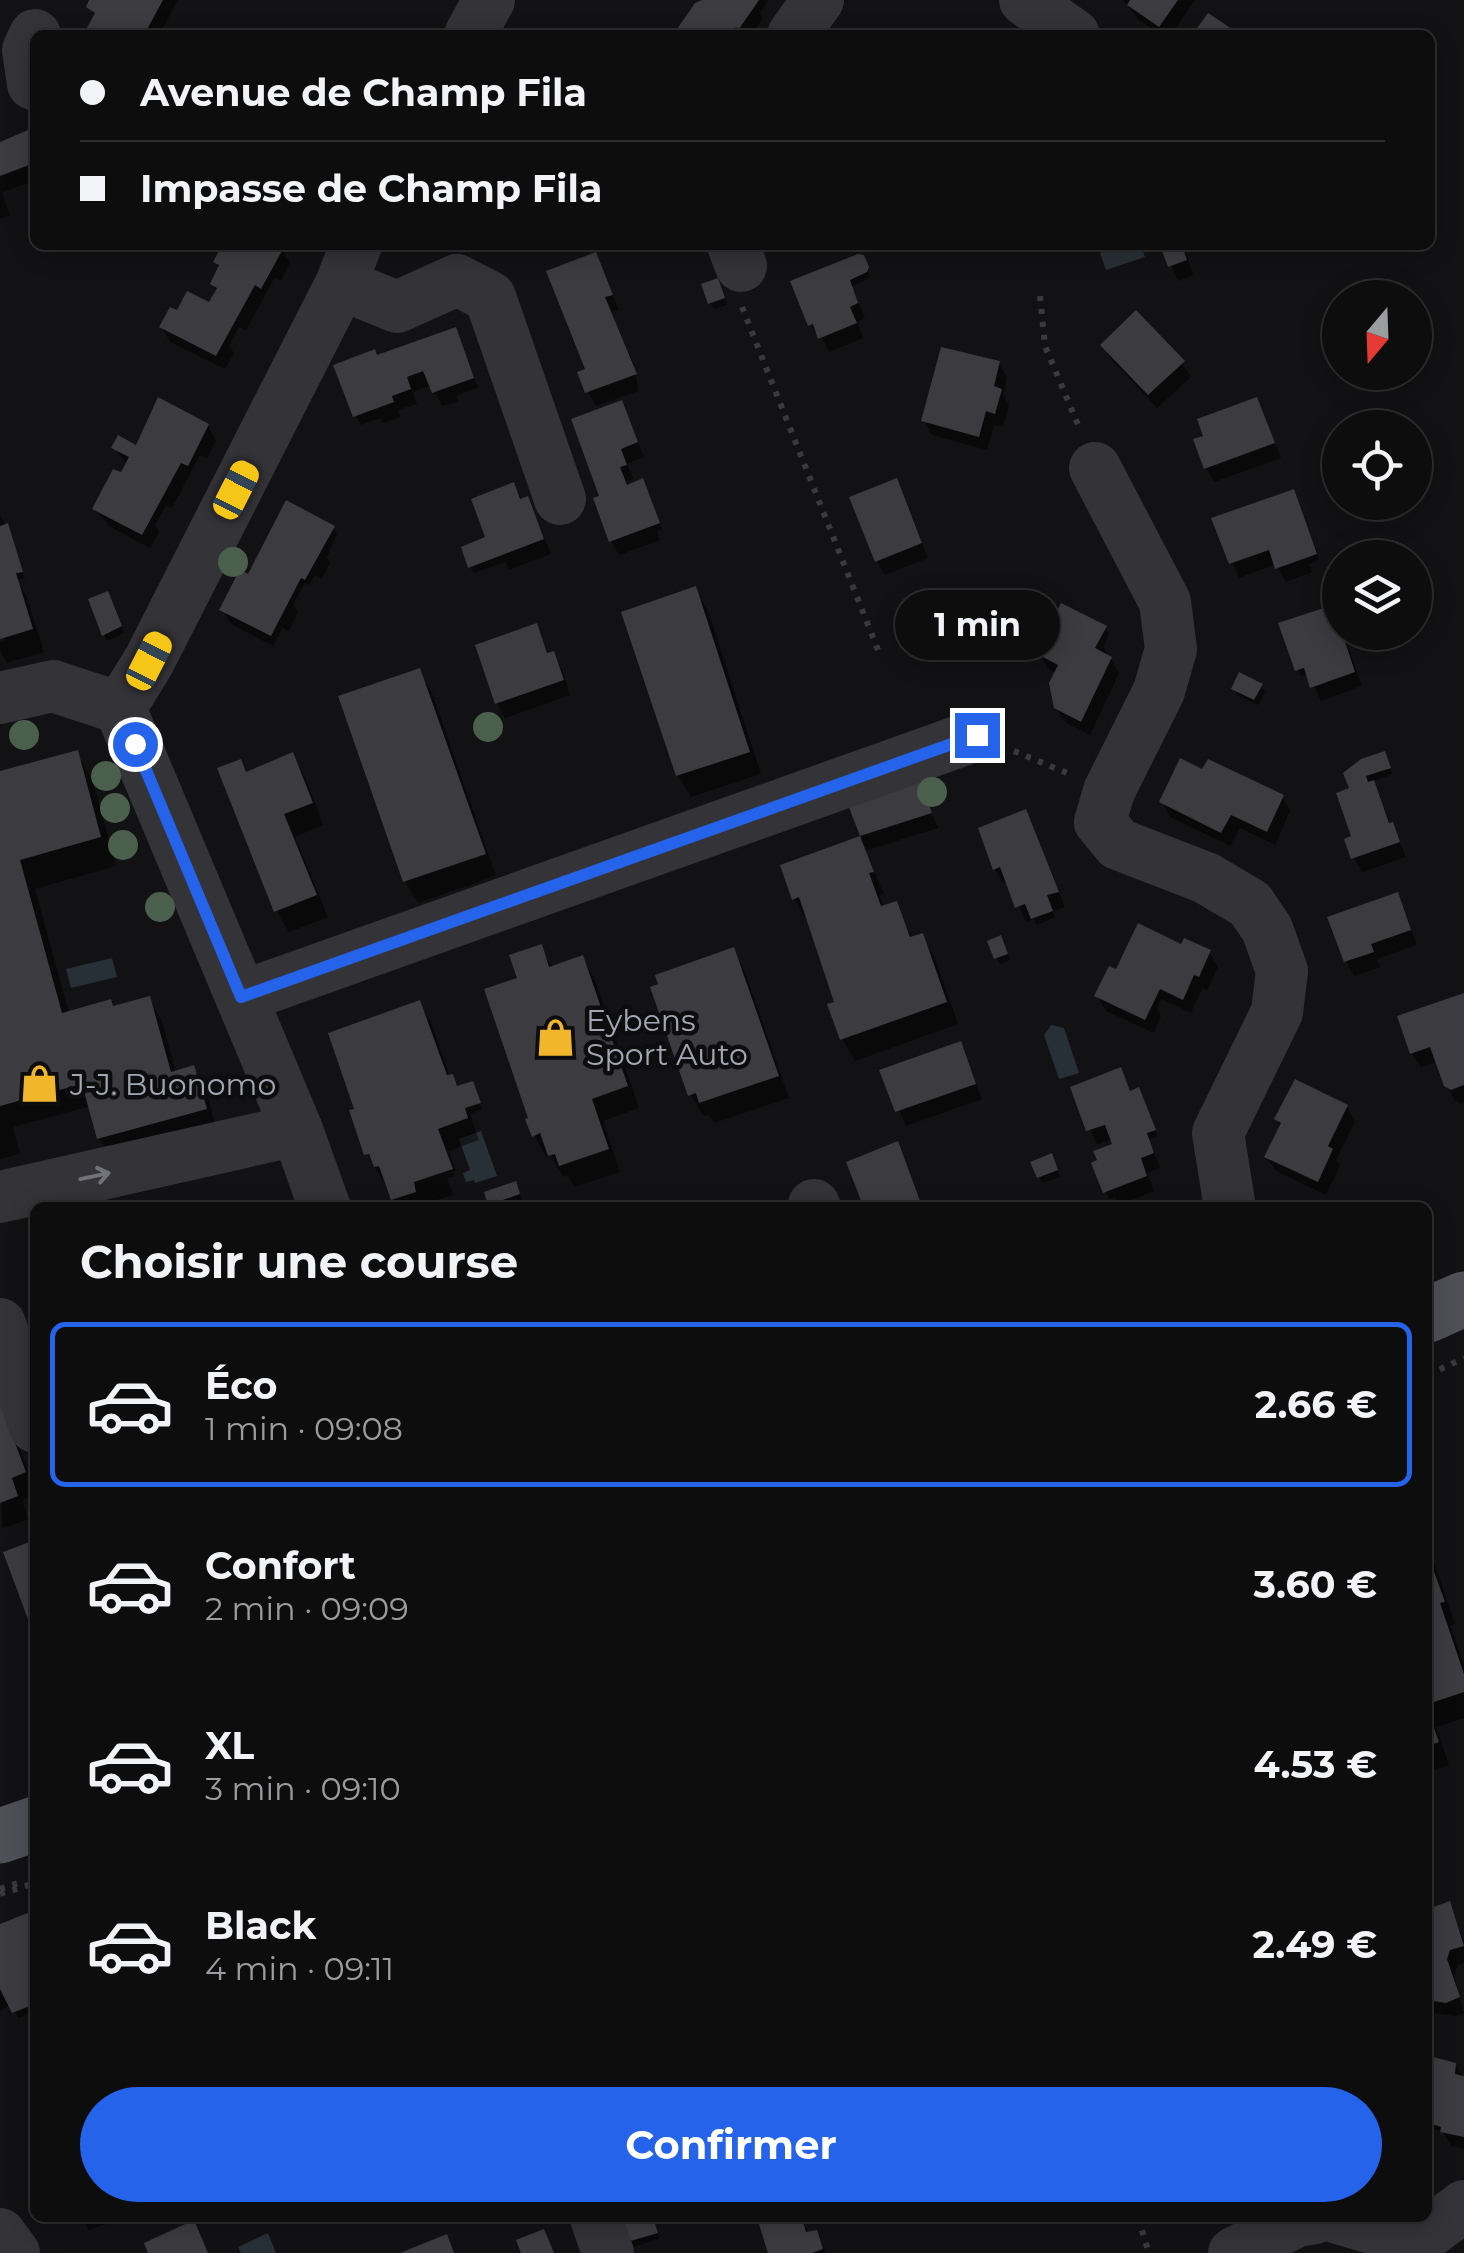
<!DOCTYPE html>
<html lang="fr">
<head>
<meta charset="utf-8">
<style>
	body { margin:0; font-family:Montserrat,sans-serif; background:#1c1b1c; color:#f1f3f6; height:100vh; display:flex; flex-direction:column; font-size:38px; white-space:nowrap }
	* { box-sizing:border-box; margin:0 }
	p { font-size:32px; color:#9b9c9e }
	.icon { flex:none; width:55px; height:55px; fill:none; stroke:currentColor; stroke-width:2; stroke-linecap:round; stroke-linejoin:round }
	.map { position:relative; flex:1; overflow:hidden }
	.sheet { position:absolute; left:30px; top:1202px; width:1402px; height:1020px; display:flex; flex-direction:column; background:#0e0d0e; border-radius:15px; box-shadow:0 5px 25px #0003,0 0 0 2px #2e2d2e }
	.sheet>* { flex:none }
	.guide { position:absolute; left:30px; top:30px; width:1405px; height:220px; border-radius:15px; box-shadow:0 5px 25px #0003,0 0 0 2px #2e2d2e; display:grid; align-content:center; height:220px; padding:0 50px; background:#0e0d0e }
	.needle { width:65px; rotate:199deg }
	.fabs { position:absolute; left:1322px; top:280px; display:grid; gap:20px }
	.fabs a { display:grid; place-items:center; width:110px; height:110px; border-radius:50%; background:#0e0d0e; box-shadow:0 5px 25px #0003,0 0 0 2px #2e2d2e; font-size:50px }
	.end { position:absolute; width:45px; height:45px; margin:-22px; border:12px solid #2563eb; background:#fff; box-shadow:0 0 0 5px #fff }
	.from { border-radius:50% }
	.bubble { position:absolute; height:70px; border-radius:35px; background:#0e0d0e; box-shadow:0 5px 25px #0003,0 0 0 2px #2e2d2e; font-size:32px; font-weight:700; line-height:70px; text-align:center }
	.car { position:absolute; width:30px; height:60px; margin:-30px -15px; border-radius:12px; box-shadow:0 0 8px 2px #0007; background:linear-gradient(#f5c518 24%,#345 0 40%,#f5c518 0 76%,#345 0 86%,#f5c518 0) }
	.guide b { display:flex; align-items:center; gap:35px; height:95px; font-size:38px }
	.guide b+b { border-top:2px solid #2e2d2e }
	.guide i { width:25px; height:25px; background:#f1f3f6 }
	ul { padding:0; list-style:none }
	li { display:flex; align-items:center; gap:30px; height:165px; margin:0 20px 15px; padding:0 30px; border:5px solid transparent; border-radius:15px }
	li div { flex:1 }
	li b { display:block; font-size:38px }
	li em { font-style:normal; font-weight:700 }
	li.selected { border-color:#2563eb }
	li>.icon { width:90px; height:90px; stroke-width:1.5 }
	h2 { padding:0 50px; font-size:45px; line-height:120px }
	.button { display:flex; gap:20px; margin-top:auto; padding:20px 50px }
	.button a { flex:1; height:115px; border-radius:60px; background:#2563eb; color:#fff; font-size:40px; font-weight:700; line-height:115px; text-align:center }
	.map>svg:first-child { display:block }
</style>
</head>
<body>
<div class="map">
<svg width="1464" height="2253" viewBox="0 0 1464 2253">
	<rect width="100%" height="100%" fill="#121113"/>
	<path fill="#283037" d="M1121,245H1141L1145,257L1106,270L1100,253Z
		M112,958L117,977L71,988L66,969Z
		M1051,1025L1064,1028L1079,1073L1059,1079L1044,1035Z
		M481,1131L497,1176L475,1183L474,1180L466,1182L463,1173L470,1170L459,1139Z
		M268,2233L276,2253H241L238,2247Z"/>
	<path fill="#0007" d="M92,0H184H178L159,35H87L96,16L88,7Z
		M705,0H769L760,13L763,19L750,35H676Z
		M1123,0H1195L1171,35H1161L1138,19Z
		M35,134V180L2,193L10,215L0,219V146Z
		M230,245H275L282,249L290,263L281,281L275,277L246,330L239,327L229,345L234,353L225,369L170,342L162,327L178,314L210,306L216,290L212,284L220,269L216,262Z
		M1162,245H1209L1186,252L1193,275L1178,281Z
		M866,264L870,278L851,287L865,318L857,322L863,338L829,352L818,330L814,331L802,305Z
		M607,284L619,310L611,312L635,367L638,391L596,406L588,392L589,371Z
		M721,287L727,305L714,309L710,303Z
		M454,330L478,387L456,396L458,402L442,406L432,385L413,392L417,404L398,410L400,417L383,423L380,418L361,425L353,411L377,358Z
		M1103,346L1182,363L1191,377L1157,408L1112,360Z
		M999,363L1007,378L1003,395L1009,405L1003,427L994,425L987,450L932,435L924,420Z
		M1256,400L1281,458L1214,482L1206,468Z
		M574,420L633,431L644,457L627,464L633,479L626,481L629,487L642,481L650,495L662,530L657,531L660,540L619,555L611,541L604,508Z
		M208,426L216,441L207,458L200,455L172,508L166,506L155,525L159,532L150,548L109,526L95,509L128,479V465L114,448H137Z
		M513,485L543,535L551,554L509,570L505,562L474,573L470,567Z
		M1292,492L1316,550L1319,560L1309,564L1312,572L1286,582L1276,564L1239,578L1214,519Z
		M904,496L928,558L885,575L877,561Z
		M0,515L10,532L25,578L17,580L27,598L44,652L7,663L0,650V642L5,640L3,636L0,637Z
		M333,528L337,534L327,557L330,563L322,579L315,575L309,585L305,583L293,604L298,612L289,631L282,628L273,646L231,624L222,609L249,577Z
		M695,589L708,611L761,774L691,797L678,775Z
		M110,600L124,633L107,641L104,635Z
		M1331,608L1340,622V632H1343L1362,686L1321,701L1308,674L1301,676L1298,670Z
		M536,626L549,655L553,654L562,669L570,695L505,718L497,703L478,647Z
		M1105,628L1109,634L1103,647L1119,673L1090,735L1065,722L1056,707L1057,673L1048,669L1040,654Z
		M419,671L432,693L496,876L418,903L405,881Z
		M1261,686L1265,692L1258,705L1237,695L1234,688Z
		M77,753L93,782L116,866L35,889L69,1013L114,1009L149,999L162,1021L176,1073L193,1068L206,1090L217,1132L112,1160L99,1138L91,1106L13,1127L20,1154L0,1159V773Z
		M292,755L305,777L323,825L295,837L328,917L289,932L276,910L246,774Z
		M1388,761L1392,774L1372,782L1406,857L1362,872L1354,858L1351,787L1346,774Z
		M1204,772L1282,797L1290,811L1275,845L1240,828L1230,846L1170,817L1162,802Z
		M915,776L938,828L865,851L884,894L880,896L884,908L896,904L913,939L922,936L935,958L958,1024L855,1061L842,1039L831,1005L837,1003L809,920L807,921L794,899L783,866L862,838L848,798Z
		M1042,852L1065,907L1053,911L1055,917L1037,925L1034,919L1026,922L1008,881L1003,883L995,869Z
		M1397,895L1417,945L1377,959L1380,967L1354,976L1346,961Z
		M1004,945L1010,960L1000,964L997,958Z
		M540,947L553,969L582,958L595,980L639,1108L603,1121L620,1172L574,1187L567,1175L563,1177L551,1156L546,1157L534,1135L531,1119L520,980Z
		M1183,947L1209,952L1218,967L1207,990L1202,988L1191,1013L1161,999L1157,1008L1161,1016L1154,1033L1106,1011L1097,996Z
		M733,950L745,972L789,1098L714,1123L709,1115L703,1116L691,1095Z
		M1464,997V1102L1461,1103L1455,1101L1446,1085L1438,1061L1421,1067L1412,1053Z
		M419,1003L432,1025L450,1077L458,1088L475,1090L482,1109L470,1114L479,1140L449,1151L456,1171L453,1172L454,1176L447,1178L453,1195L424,1204L425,1208H399L367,1154L357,1110Z
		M960,1044L982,1099L906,1126L883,1072Z
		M1120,1070L1132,1093L1146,1105L1157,1134V1137L1149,1140L1160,1168L1147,1173L1154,1191L1119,1205L1115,1197L1109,1199L1095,1164L1116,1145L1113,1139L1097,1145L1073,1088Z
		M1347,1107L1355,1122L1336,1160L1340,1166L1326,1195L1276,1171L1267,1157L1281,1128L1277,1119Z
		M897,1145L923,1208H867Z
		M1054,1163L1060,1177L1043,1183L1039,1177Z
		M518,1191L522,1201L502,1208H492L490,1204Z
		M0,1397L35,1490V1496L22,1500L28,1519L2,1529Z
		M1428,1545L1455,1624L1450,1625L1464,1665V1718L1436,1727L1449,1765L1428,1772V1669L1432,1668L1428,1653Z
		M1448,1904L1464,1941V1963L1458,1965L1454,1975L1464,2013L1455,2016L1428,2012V1911Z
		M35,1912V2012L18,2018L11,2004L0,2011V1926Z
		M1428,2053L1436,2060L1455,2065L1464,2078V2149L1451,2146L1443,2132L1433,2129L1428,2122Z
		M82,2218H122L89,2230Z
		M612,2218H664L665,2221L655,2224L659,2239L633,2247Z
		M759,2218H802L808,2234L816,2233L826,2253H770Z"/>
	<path fill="#3c3c40" d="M89,0H163L144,35H83L95,13L86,7Z
		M702,0H759L739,29L736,27L730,35H673L695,3Z
		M1130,0H1178L1159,27L1127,5Z
		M1208,13L1241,35H1192Z
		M35,127V179L29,165L0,176V142Z
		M222,245L284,247L261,289L255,285L216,356L159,327L170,307L177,310L187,291L209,302L217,288L210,284L219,265L213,262Z
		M1160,245H1182L1187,260L1168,267Z
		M596,252L613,295L605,297L637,374L585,393L577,372L585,369L546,271Z
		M858,254L864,255L869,267L867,272L850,280L858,303L850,307L857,323L818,339L813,324L808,326L790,281Z
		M718,278L725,298L708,304L701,284Z
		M1136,310L1185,361L1148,395L1100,345Z
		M456,327L474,378L432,393L423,371L407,377L411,389L392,396L394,402L353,417L333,365L375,349L377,355Z
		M941,347L1000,361L994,386L1002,389L995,414L986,411L979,437L921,421Z
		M158,397L209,424L188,466L181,463L142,535L92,509L113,469L121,472L129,457L111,448L118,435L136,445Z
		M1257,397L1275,443L1204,469L1193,439L1203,436L1197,419Z
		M622,400L638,442L621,449L627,465L620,467L627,485L643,478L660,523L609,542L593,498L599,496L571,419Z
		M897,478L922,543L875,562L849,497Z
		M514,482L520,499L528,496L544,539L468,568L461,547L485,537L471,499Z
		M1294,489L1317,554L1275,569L1269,550L1229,564L1211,518Z
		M286,500L335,526L305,580L301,578L271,636L219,610L240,569L248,574Z
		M8,523L23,572L16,573L33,629L0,639V526Z
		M696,586L750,752L676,776L621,612Z
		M108,591L122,626L102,636L88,599Z
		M1061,603L1107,626L1095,648L1112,657L1081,722L1054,708L1049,683L1058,665L1037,654Z
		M1333,605L1355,672L1310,688L1304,668L1295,671L1278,623Z
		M537,623L547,653L554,651L564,680L495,704L475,645Z
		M420,668L486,854L403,882L338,696Z
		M1239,672L1263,684L1254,700L1231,689Z
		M78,750L101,837L20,860L62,1013L111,999L113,1006L150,996L171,1072L194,1065L207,1109L97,1139L82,1084L0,1106V771Z
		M1385,751L1391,768L1366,776L1368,782L1374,780L1389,823L1393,822L1400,842L1351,859L1344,839L1351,836L1336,793L1349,788L1343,773L1361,759Z
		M293,752L313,803L284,814L317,895L274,912L217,768L241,759L246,772Z
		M1180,758L1202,769L1208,759L1284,795L1267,832L1231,815L1221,833L1159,802Z
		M916,773L932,813L860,836L845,797Z
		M1026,809L1059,892L1047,895L1053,911L1031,919L1025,904L1015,908L1000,867L993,870L978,828Z
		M860,836L874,872L869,873L881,906L897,901L910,937L923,933L947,1002L840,1040L827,1004L834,1002L799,897L792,900L780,865Z
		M1398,892L1411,930L1371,944L1374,952L1344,962L1327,917Z
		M1138,923L1181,944L1184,938L1211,950L1199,977L1194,975L1183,1000L1160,989L1145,1020L1094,996L1109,966L1116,969Z
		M1001,935L1008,954L994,959L987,941Z
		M542,944L549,967L583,955L628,1086L592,1099L609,1149L559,1166L555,1154L548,1156L540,1133L532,1137L525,1119L528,1118L484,989L517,978L509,955Z
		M734,947L779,1076L699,1103L696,1093L688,1096L650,987L658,984L655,975Z
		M1464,993V1085L1451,1090L1444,1086L1430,1047L1410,1054L1397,1016Z
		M420,1000L447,1075L453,1074L457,1086L473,1081L481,1103L465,1108L468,1118L438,1129L453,1169L414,1182L416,1192L391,1200L379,1166L374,1167L369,1154L364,1155L349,1110L354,1109L328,1033Z
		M961,1041L976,1084L895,1112L879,1070Z
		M1121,1067L1130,1091L1139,1087L1156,1130L1147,1133L1154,1153L1141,1158L1147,1176L1103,1193L1091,1163L1097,1160L1093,1151L1112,1144L1105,1125L1086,1131L1070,1087Z
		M1295,1079L1348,1105L1328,1146L1333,1149L1318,1182L1264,1157L1281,1123L1274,1119Z
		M898,1141L920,1201L901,1208H864L846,1162Z
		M1052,1153L1058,1170L1037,1178L1030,1162Z
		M516,1181L520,1194L488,1205L484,1192Z
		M0,1403L26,1472L12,1478L18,1496L0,1503Z
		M35,1540V1638L3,1552Z
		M1428,1555L1445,1602L1440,1603L1464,1674V1692L1428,1704Z
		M1428,1711L1439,1742L1428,1746Z
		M1450,1901L1464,1946L1450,1950L1447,1959L1460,1997L1446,2003L1428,2000V1909Z
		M35,1910V1983L31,1984L35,2004L12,2013L0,1989V1924Z
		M1428,2051L1434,2052L1433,2057L1456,2063L1455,2074L1464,2076V2137L1440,2132L1441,2127L1428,2123Z
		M619,2218H653L658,2233L627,2242Z
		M757,2218H802L806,2232L817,2230L823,2249L812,2253H768Z
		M194,2220L208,2253H148L144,2243Z
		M544,2229L554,2253H521L516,2240Z
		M447,2234L454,2253H400Z"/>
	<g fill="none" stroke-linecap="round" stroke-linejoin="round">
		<path stroke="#393a3f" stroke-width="6" stroke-dasharray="5 8" stroke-linecap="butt" d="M1040,296L1045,346L1079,427
			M742,307L878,650
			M1014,751L1067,773
			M1428,1375L1464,1358
			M0,1889L18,1883
			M0,1894L35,1883
			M1138,2218L1149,2253"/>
		<path stroke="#333338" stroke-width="52" d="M1025,0L1074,35
			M470,35L489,0
			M793,35L818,0
			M33,84L28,50L35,35
			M733,245L741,266
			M341,284L397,307L457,280L490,297L560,499
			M1095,468L1165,602L1171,649L1159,691L1109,791L1100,822L1118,844L1206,878L1250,904L1267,929L1282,971L1277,1012L1218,1133L1230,1208
			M0,698L53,686L120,708
			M120,708L297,1130L325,1208
			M120,708L149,661L341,284L356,245
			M241,997L977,735
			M0,1197L297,1130
			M814,1205L815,1208
			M0,1324L35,1427
			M596,2218L608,2253
			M1338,2218L1389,2233L1413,2253
			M0,2234L14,2253
			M1409,2247L1464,2206
			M1234,2253L1297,2221L1315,2218"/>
		<path stroke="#4f5057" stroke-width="55" d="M1428,1315L1464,1299
			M0,1836L35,1824"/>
	</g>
	<g fill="#4b5f4d">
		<circle cx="233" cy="562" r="15"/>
		<circle cx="488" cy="727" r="15"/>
		<circle cx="24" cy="735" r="15"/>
		<circle cx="106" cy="776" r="15"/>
		<circle cx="932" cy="792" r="15"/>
		<circle cx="115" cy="808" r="15"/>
		<circle cx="123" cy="845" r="15"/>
		<circle cx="160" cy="907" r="15"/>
	</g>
	<defs><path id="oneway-shaft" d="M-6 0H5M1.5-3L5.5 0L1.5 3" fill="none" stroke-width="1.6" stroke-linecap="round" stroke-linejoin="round" transform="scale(2.5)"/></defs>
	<use stroke="#71737c" href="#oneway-shaft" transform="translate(95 1176) rotate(-12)"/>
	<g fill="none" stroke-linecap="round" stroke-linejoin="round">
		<path stroke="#2563eb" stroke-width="12" d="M135,744L241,997L977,735"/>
	</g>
	<defs>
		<symbol id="shop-bare" viewBox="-9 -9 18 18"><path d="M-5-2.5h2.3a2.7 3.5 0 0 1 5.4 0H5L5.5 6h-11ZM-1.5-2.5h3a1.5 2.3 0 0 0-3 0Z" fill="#f1b62b" stroke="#0d0d0e" stroke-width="2.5" paint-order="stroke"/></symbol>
	</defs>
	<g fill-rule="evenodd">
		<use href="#shop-bare" x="528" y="1010" width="55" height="55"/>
		<use href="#shop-bare" x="12" y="1056" width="55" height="55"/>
	</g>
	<g text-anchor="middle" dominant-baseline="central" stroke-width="9" stroke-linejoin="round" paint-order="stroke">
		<g font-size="30" fill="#a3a7b4" stroke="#0d0d0e" text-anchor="start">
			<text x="586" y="1020">Eybens<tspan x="586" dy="34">Sport Auto</tspan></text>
			<text x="70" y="1084">J-J. Buonomo</text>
		</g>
	</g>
</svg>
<div class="fabs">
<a><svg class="needle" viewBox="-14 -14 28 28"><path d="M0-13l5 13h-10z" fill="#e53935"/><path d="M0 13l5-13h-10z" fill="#9b9c9e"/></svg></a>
<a><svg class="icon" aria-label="locate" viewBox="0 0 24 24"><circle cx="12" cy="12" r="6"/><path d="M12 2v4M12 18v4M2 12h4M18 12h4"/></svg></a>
<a><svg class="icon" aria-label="layers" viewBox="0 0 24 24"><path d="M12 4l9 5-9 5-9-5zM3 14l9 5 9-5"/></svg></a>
</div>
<i class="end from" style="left:135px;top:744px"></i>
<i class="end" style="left:977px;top:735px"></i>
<div class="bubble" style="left:895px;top:590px;width:165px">1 min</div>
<i class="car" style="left:236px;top:490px;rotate:27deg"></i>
<i class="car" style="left:149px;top:661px;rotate:27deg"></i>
<div class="guide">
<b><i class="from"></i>Avenue de Champ Fila</b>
<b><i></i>Impasse de Champ Fila</b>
</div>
<section class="sheet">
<h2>Choisir une course</h2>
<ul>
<li class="selected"><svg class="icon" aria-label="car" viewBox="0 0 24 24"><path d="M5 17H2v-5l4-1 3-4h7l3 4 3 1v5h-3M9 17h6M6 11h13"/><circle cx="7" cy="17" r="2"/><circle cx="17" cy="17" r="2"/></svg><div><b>Éco</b><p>1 min · 09:08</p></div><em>2.66 €</em></li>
<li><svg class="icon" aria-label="car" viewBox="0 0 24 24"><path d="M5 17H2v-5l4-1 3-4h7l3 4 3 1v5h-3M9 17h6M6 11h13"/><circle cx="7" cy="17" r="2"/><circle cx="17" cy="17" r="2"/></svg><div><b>Confort</b><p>2 min · 09:09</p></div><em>3.60 €</em></li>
<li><svg class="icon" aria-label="car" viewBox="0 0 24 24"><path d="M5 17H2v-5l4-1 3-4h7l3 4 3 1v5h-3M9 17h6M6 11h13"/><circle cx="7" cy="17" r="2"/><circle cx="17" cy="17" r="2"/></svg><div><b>XL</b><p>3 min · 09:10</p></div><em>4.53 €</em></li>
<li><svg class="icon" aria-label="car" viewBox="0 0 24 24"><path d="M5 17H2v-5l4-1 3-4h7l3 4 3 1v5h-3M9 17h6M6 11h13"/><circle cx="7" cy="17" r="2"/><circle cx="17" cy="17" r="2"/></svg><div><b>Black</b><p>4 min · 09:11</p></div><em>2.49 €</em></li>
</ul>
<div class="button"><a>Confirmer</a></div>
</section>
</div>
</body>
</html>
